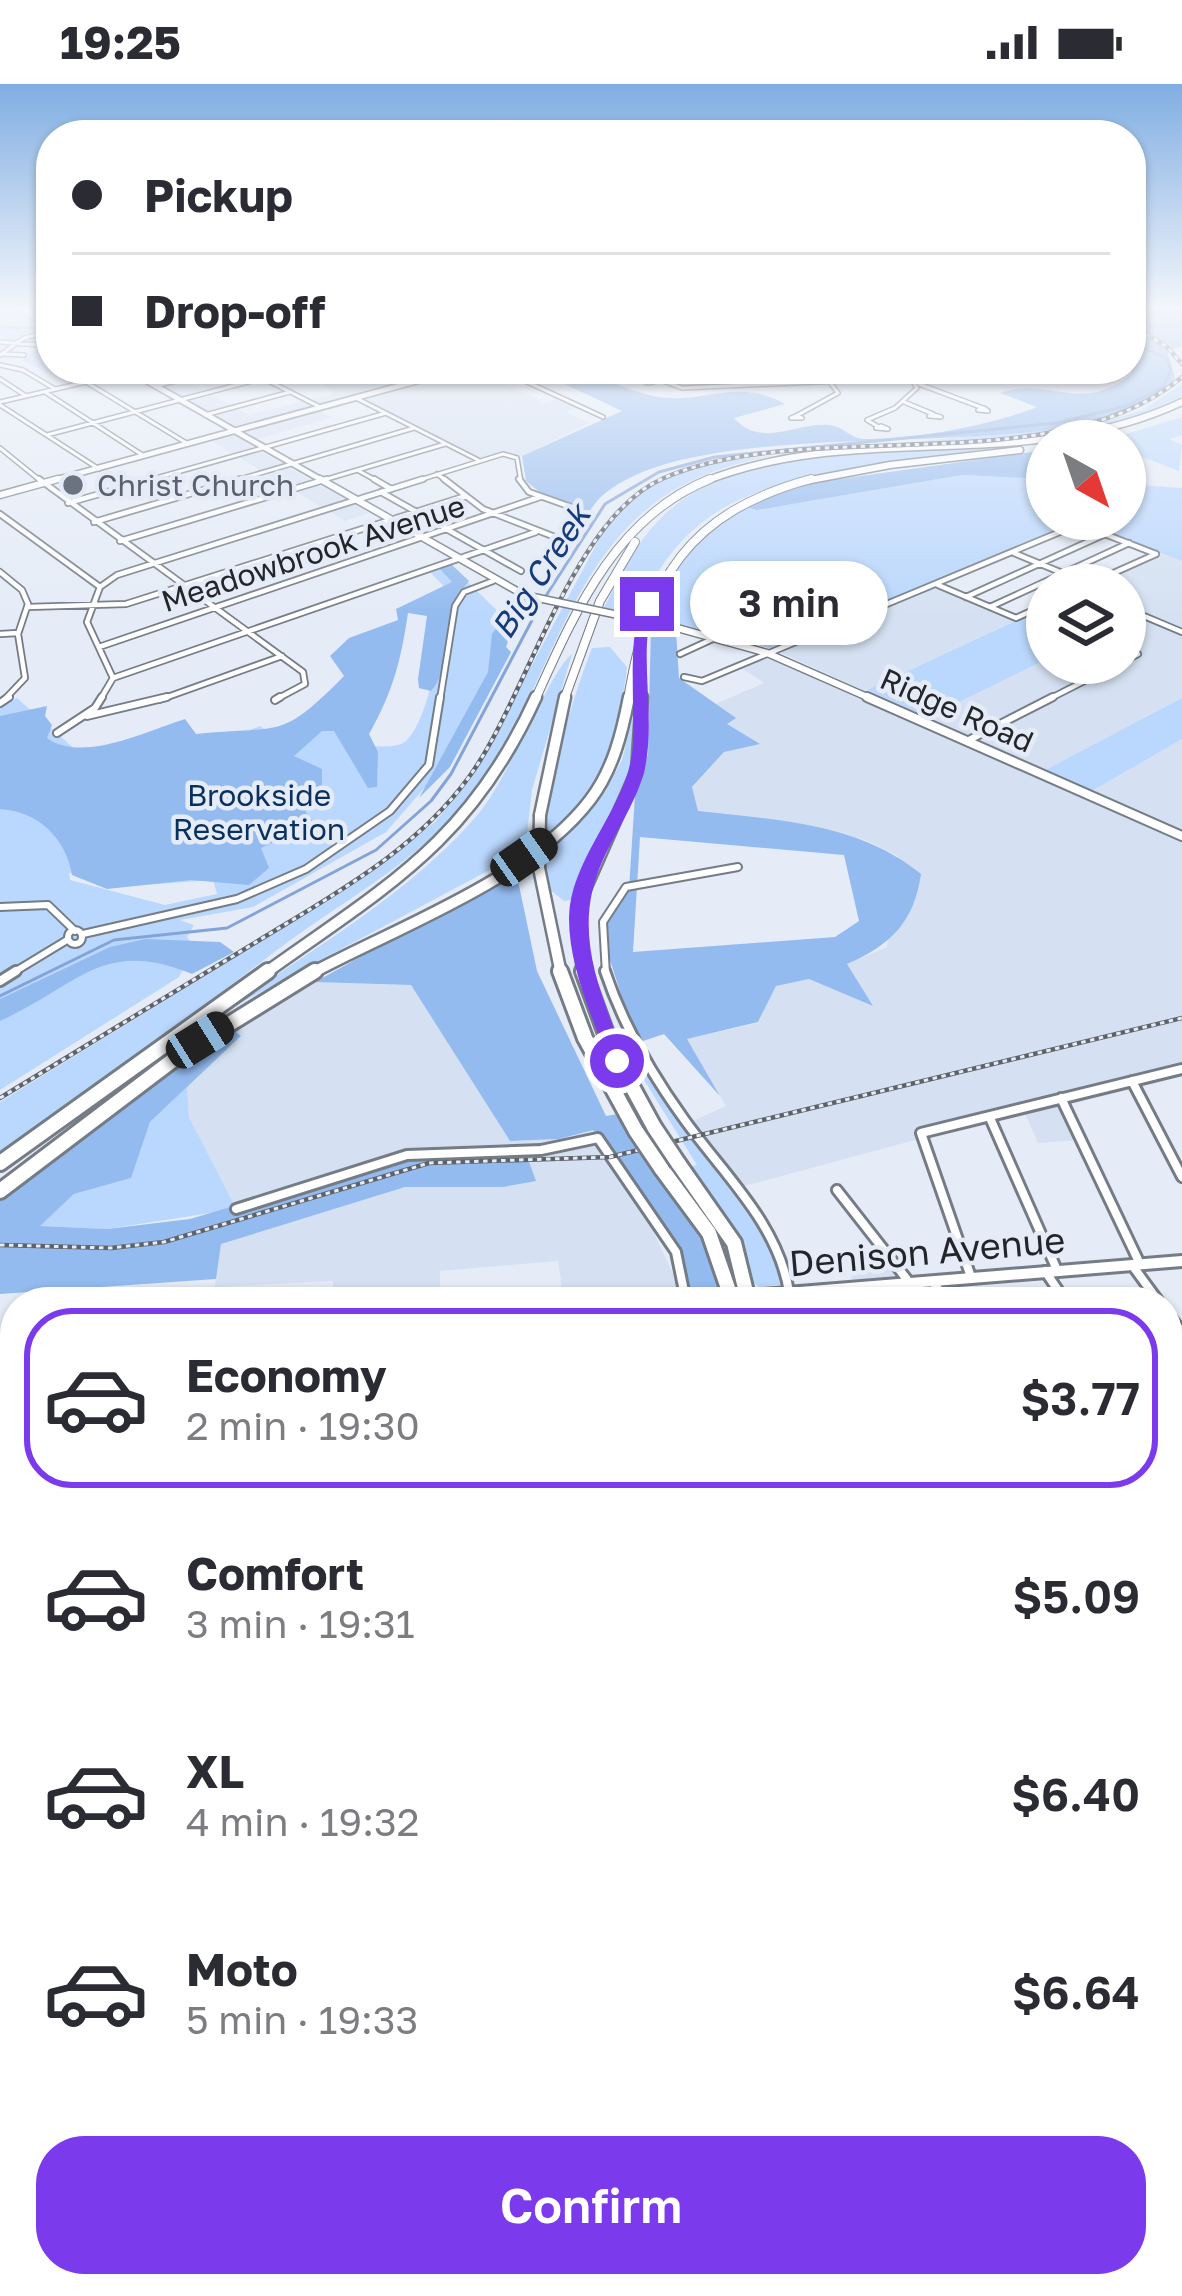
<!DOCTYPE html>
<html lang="en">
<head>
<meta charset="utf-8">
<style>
	body { margin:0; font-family:"Golos Text",sans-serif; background:#f7f7f7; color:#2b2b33; height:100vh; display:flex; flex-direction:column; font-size:45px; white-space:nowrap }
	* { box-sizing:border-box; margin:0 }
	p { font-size:39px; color:#7c7c81 }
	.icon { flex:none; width:66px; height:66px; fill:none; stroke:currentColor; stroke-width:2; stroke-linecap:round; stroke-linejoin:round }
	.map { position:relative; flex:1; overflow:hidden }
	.side { position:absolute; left:0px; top:1203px; width:1182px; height:1011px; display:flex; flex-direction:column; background:#fff; border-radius:48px 48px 0 0; box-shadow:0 3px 9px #0004 }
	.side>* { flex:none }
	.banner { position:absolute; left:36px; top:36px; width:1110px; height:264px; border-radius:48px; box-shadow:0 3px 9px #0004; display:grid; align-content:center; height:264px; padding:0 36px; background:#fff }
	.needle { width:78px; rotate:140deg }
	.fabs { position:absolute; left:1026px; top:336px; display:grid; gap:24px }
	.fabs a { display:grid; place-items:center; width:120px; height:120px; border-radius:50%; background:#fff; box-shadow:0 3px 9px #0004; font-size:60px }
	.end { position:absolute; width:54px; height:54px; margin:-27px; border:15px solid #7c3aed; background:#fff; box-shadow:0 0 0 6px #fff }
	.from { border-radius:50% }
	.bubble { position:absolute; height:84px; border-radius:42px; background:#fff; box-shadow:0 3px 9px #0004; font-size:39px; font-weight:600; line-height:84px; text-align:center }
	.car { position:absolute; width:36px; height:72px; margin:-36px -18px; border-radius:15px; box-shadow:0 0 9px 3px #0007; background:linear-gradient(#222 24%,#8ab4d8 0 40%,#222 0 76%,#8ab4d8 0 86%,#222 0) }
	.banner b { display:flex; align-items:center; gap:42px; height:114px; font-size:45px }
	.banner b+b { border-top:3px solid #e1e1e2 }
	.banner i { width:30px; height:30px; background:#2b2b33 }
	ul { padding:21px 0 0; list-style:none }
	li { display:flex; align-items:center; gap:36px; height:180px; margin:0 24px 18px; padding:0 12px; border:6px solid transparent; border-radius:48px }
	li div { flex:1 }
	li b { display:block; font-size:45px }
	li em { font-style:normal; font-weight:600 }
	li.selected { border-color:#7c3aed }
	li>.icon { width:108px; height:108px; stroke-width:1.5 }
	.primary-button { display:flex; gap:24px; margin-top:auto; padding:24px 36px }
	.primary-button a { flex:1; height:138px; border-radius:48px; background:#7c3aed; color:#fff; font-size:48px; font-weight:600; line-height:138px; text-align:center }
	.status { display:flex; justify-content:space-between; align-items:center; height:84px; padding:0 60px; background:#fff; direction:ltr }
	.status svg { height:33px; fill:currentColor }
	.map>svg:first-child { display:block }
</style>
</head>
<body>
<div class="status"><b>19:25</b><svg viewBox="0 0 49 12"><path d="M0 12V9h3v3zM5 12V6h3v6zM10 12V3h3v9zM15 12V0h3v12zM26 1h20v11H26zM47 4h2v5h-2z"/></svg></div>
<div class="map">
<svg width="1182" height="2212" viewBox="0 0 1182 2212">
	<rect width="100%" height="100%" fill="#e5ecf7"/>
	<path fill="#d5e1f2" d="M353,285H455L236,345L160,302L184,296L248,331L333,310L320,294Z
		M473,285L545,319L560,314L579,323L566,328L589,339L522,372L503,368L480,376L359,314Z
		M317,326L332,333L246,359L369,429L345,437L210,356Z
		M1162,470L1182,477V614L1045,686L928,633L1047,575L1125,579V501H1094Z
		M928,498L1017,536L865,607L770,564Z
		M767,569L1182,752V985L1062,1014L1081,1056L1038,1059L1023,1025L921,1048L923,1054L737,1104L688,1039L726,1022L687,955L758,939L776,902L809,895L871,921L847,880L887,863L898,772L865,756L804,740L698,728L692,704L724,668L725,640L735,634L713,621L764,599L738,582Z
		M1182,655V746L1092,707Z
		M305,893L315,898L411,901L510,1057L559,1055L593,1045L633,1105L686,1217L854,1202L844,1168L882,1163L910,1199L855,1204L866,1218H564L558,1177L440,1187V1218H333V1197L215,1203L220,1161L235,1125L189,1033L187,1003L241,953L226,940Z
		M1167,1968L1182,1983V2092L1167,2113Z
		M857,2199H1065L1056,2212H837Z"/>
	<path fill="#bad7fd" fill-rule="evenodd" d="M31,234L51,245V285L126,288L71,301L23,276L42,260L0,254V241Z
		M1182,300V312C1166,326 1145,330 1124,336C988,380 780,333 663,413C558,485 544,631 463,722C409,783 341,818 277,866C186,936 92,1002 0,1071V1018L323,819L435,738L471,695L612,431C642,395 688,384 732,376L1095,340L1143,326Z
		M1182,333V351L1169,355L1182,361L1179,387L1125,366V357H1103Z
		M1005,361L1009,363C864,406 706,356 636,532L603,526C623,485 642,445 682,416C759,362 912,367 1005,361Z
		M962,391L1047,395V435H1125V400L1182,404V477L1079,439L770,564L651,533L690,463L741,422L757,426Z
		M451,482L506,535L493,579L434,693L386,748L253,823L180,836L194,841L187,853L195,864L179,893L0,1006V622L17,614L112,698L260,642L267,647L351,615L358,661C372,661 395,666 406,657C431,634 443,543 450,509L430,488ZM76,788V793L129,802L213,796L217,810L165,821L70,796L69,789Z
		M1037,527L1047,531V575L928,633L867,606Z
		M610,563L627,583C618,661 607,701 545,753C550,688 571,619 592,564Z
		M572,570L532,706L525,767L223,928C308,867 411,810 479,729C508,695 551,585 572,570Z
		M638,612L630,696L571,816L564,817L545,802L546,765L605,708L622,676Z
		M1182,614V655L1092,707L1045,686Z
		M630,962L777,1162L785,1200L759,1203L751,1196L734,1146L687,1084L697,1081L624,964Z
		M187,1003L189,1033L236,1125L107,1145L39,1142L74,1110L130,1094L150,1038Z"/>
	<path fill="#94bbef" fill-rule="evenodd" d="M1131,223H1182V263L1167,266L1175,294C1102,398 717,315 603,411C586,426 577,453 566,473L547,479L577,421L542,410L526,397L522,372L622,327L554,295C594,284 615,304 654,312C702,322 735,292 785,320L734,334C761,365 796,338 830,341C842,342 852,355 864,355C914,356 992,341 1037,323L1000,309C1047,292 1083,331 1131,290Z
		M1047,366V395L962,391L757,426L741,422L811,399Z
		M451,480L469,497C435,537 454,584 431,607L419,604L418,595L427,532L408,529C401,575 394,606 369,650L378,668L377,703L368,704L334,647H322L294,672L322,685V716L305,727L314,739L261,764L269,784L249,801L191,796L107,805L72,791C66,754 38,727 0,725V632L47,622L45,632L52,641L47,654C82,680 149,646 185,635L196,650C282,641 279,658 344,592L330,572L349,554L398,536L396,525L452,498L439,484Z
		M519,514L534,520L516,536L506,563L511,568L450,683L419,714L488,588L492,550Z
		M651,542L676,547L679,594L736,634L727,640L760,660L724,668L692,703L698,727C776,736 858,738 921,790C914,838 891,861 847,880L873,922L809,895L776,902L758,938L687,955L720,1012L664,950L637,959L606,864L608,834L629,805L635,711L648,670ZM640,753L844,771L859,837L835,853L633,868Z
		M516,787L537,887L606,1032L624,1029L709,1149L731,1213L686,1217L676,1168L593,1046L559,1055L510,1057L411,901L315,898Z
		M145,855L220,858L234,868L192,890C102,853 78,902 0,937V915L110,863Z
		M226,940L241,952L150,1038L131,1094L74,1110L40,1142L107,1145L190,1135L407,1071L525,1067L536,1097L503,1103H405L221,1160L216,1195L0,1210V1109Z"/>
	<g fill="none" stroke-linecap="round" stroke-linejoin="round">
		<path stroke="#84a4d8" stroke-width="3" d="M0,243L43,244
			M1131,244L1167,239L1169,223
			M0,912L114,856L227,844L376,766L431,717L451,690L540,521L605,420L659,388L715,373L1057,339L1126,322L1163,303L1171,286L1167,275L1131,258"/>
		<defs>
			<path id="minor-far5" d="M0,258L38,261
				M2,270L24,271
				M0,271L24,254L51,247
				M0,281L23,286L55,305
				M245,285L320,323
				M499,285L603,333
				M613,285L648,299L657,297
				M631,285L682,304L927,293
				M764,285L777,298
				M132,288L145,285
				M0,295L26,312
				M919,300L983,324
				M156,302L222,285
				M45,308L144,372
				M356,314L478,376
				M0,318L86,298L188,360
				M904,318L933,330
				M0,321L99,385
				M984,324L988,327L978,326Z
				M931,330L941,333L929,332Z
				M205,331L290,308
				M796,332L838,309L820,285
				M796,332L802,334H791Z
				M877,342L867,336L895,324L917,304L910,293
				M881,342L888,345L876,344Z
				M47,351L263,294
				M0,364L42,398
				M359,387L379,398
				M437,390L448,398
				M142,398L386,329
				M230,398L414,344
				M317,398L445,360
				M413,398L503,370L517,374L521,398"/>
			<path id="minor-far4" d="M39,395L303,588L305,600L275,616
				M374,395L391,405
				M444,395L483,425L560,455
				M519,395L529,408L574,424
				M381,408L521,487
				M68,419L152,395
				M0,430L100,503
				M94,438L240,395
				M120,457L327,395
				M1014,469L1089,500
				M0,488L22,506L28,520L18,550L25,594L4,616
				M1089,500L1156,470
				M938,501L1016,534L1047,520
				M966,513L1103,451
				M27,523L126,520L466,412
				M990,523L1129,459
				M1125,524L1182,548
				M0,550L18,549
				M99,563L540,413
				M680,570L719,552
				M1125,577L1138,570
				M684,593L702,597L1079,440L1156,470
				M113,594L536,448
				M100,616L113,594L87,538L100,503L117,491L423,395
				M159,616L282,572
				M440,616L455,522L464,508L493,497
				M1047,616L1120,579"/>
			<path id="minor-far3" d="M275,616L280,613
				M0,619L9,613
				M87,632L167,613
				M57,649L95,624L102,613
				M967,657L1053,613
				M0,823L48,821L75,847
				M68 853a7 7 0 1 1 14 0a7 7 0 1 1-14 0Z
				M83,850L237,815L306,785L390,727L429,681L440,613
				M11,890L67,856
				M606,890L603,838L626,803L738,783"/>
			<path id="minor-far2" d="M605,887C623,941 650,988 684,1035C723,1090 778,1139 789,1208
				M0,897L16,887
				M1132,997L1182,1093
				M1061,1014L1140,1180
				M990,1034L1057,1186
				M837,1106L909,1198
				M236,1125L407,1071L541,1066L598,1054L676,1168L686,1217
				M1132,1181L1159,1218
				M1045,1187L1066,1218
				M971,1193L921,1049L1182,985
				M932,1197L948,1218
				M1167,1229L1171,1235"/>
			<path id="minor-far1" d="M1169,1232L1182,1249
				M10,1272L15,1303
				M1167,1367L1182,1389
				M1167,1501L1182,1520
				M1167,1663L1171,1668"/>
			<path id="minor" d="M1169,1665L1182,1683
				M0,1674L15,1668
				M1167,1775L1182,1796
				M0,1846L15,1875
				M1167,2083L1182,2100
				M0,2108L15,2100
				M185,2199L192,2212
				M422,2199L430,2212
				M633,2199L638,2212
				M829,2199L835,2212
				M1039,2199L1049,2212"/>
			<path id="tertiary" d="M1167,1947L1182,1928
				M959,2212L970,2199"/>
			<path id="secondary-far4" d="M17,223L51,243
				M126,285L325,398
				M47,398L461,285"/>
			<path id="secondary-far3" d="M320,395L524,511
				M0,411L58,395
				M670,542L767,569L874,616"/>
			<path id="secondary-far2" d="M867,613L1182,752"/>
			<path id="secondary-far1" d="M676,1218L1182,1177"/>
			<path id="secondary" d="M0,1275L15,1271"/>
			<path id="motorway-far3" d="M703,398C859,335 1024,392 1182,318
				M800,398L890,381L1020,366"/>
			<path id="motorway-far2" d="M640,586L642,616
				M535,616C575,528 615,433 710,395
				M564,616L600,517L635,458
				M628,616C647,495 689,428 811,395"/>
			<path id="motorway-far1" d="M540,731L565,613
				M539,784L561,890
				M264,890C387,802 470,758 536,613
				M310,890C397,843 529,796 590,716C613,686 622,649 629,613
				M583,890L578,821L637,687L642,613"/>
			<path id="motorway" d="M560,887L585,954L636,1047
				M583,887L612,966L654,1043
				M0,1079L268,887
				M678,1079L734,1159L747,1212
				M661,1084L709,1149L731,1213
				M0,1107L181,970L315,887"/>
		</defs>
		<use href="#minor-far5" stroke="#757c85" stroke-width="6"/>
		<use href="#minor-far4" stroke="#757c85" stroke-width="8"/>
		<use href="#minor-far3" stroke="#757c85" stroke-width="10"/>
		<use href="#minor-far2" stroke="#757c85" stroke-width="14"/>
		<use href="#minor-far1" stroke="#757c85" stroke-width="15"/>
		<use href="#minor" stroke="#757c85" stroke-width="18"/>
		<use href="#tertiary" stroke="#757c85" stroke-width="20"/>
		<use href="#secondary-far4" stroke="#757c85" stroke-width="8"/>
		<use href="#secondary-far3" stroke="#757c85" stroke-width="9"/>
		<use href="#secondary-far2" stroke="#757c85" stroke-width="12"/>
		<use href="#secondary-far1" stroke="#757c85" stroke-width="16"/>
		<use href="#secondary" stroke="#757c85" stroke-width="18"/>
		<use href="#motorway-far3" stroke="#757c85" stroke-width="9"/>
		<use href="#motorway-far2" stroke="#757c85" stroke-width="10"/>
		<use href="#motorway-far1" stroke="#757c85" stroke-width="15"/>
		<use href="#motorway" stroke="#757c85" stroke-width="20"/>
		<use href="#minor-far5" stroke="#fff" stroke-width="3"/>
		<use href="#minor-far4" stroke="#fff" stroke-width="4.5"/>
		<use href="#minor-far3" stroke="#fff" stroke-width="6"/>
		<use href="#minor-far2" stroke="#fff" stroke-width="8"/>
		<use href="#minor-far1" stroke="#fff" stroke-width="9"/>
		<use href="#minor" stroke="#fff" stroke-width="12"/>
		<use href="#tertiary" stroke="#fff" stroke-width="14"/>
		<use href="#secondary-far4" stroke="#fff" stroke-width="4.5"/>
		<use href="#secondary-far3" stroke="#fff" stroke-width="6"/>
		<use href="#secondary-far2" stroke="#fff" stroke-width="8"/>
		<use href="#secondary-far1" stroke="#fff" stroke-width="10"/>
		<use href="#secondary" stroke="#fff" stroke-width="12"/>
		<use href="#motorway-far3" stroke="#fff" stroke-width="6"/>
		<use href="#motorway-far2" stroke="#fff" stroke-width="8"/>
		<use href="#motorway-far1" stroke="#fff" stroke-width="10"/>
		<use href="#motorway" stroke="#fff" stroke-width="14"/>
		<defs>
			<path id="rail" d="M1131,241L1167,263L1182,280
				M0,1014C83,964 165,913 248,863C327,814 413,770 469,693C528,612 572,433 664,394C808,331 1056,400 1182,293
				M0,1161L111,1164L164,1158L429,1079L610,1073L1182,934"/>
		</defs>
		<use href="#rail" stroke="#5f6369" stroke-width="4.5"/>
		<use href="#rail" stroke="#e5ecf7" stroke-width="3" stroke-dasharray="4.5" stroke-linecap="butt"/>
		<defs>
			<path id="secondary-bridge" d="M524,511L670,542"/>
			<path id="motorway-bridge-far1" d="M539,784L540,731"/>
			<path id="motorway-bridge" d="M654,1043L678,1079
				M636,1047L661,1084"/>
		</defs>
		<use href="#secondary-bridge" stroke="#757c85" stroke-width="9" stroke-linecap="butt"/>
		<use href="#motorway-bridge-far1" stroke="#757c85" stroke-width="15" stroke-linecap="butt"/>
		<use href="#motorway-bridge" stroke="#757c85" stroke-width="20" stroke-linecap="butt"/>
		<use href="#secondary-bridge" stroke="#fff" stroke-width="6"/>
		<use href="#motorway-bridge-far1" stroke="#fff" stroke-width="10"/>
		<use href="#motorway-bridge" stroke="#fff" stroke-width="14"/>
	</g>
	<linearGradient id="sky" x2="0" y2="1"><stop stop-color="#80aee2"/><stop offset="0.42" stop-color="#f3f6fb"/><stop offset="1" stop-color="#f3f6fb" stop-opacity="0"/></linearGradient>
	<rect width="1182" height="533" fill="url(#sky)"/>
	<path fill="#7c3aed" d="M647,517L653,520C638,573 656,630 645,684C638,715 616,747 603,776C570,847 601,909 626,977L617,983L608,977C592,931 569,884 569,834C570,775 624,727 632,670C637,635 624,536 647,517Z"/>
	<circle fill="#6b7280" stroke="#e5ecf7" stroke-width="4.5" cx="73" cy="401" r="12"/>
	<g text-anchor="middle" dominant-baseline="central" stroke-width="9" stroke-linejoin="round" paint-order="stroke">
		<g font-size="30" fill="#5b616d" stroke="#e5ecf7" text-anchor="start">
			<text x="97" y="401">Christ Church</text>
		</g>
		<g font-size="30" fill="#222529" stroke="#e5ecf7">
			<text transform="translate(313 469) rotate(-18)">Meadowbrook Avenue</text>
			<text transform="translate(957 626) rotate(24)">Ridge Road</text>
		</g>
		<g font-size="30" fill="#09305e" stroke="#e5ecf7">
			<text x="259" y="711">Brookside<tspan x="259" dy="34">Reservation</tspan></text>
		</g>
		<g font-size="33" font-style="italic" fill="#153c7a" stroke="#e5ecf7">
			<text transform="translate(540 487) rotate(-57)">Big Creek</text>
		</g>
		<g font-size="36" fill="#222529" stroke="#e5ecf7">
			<text transform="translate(927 1167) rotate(-5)">Denison Avenue</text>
		</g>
	</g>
</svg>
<div class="fabs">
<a><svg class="needle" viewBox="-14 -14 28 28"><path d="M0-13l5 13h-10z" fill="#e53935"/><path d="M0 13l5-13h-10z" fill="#7c7c81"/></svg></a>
<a><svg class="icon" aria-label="layers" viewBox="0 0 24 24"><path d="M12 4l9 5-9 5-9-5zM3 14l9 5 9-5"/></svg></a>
</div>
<i class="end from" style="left:617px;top:977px"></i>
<i class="end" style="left:647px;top:520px"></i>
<div class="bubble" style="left:690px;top:477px;width:198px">3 min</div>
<i class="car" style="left:524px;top:773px;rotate:55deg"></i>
<i class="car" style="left:200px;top:956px;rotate:58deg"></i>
<div class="banner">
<b><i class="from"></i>Pickup</b>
<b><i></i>Drop-off</b>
</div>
<section class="side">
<ul>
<li class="selected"><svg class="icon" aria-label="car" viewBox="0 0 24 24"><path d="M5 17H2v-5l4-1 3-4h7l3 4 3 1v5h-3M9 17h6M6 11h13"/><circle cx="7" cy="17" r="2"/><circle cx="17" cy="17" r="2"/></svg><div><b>Economy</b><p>2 min · 19:30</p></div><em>$3.77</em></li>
<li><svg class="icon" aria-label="car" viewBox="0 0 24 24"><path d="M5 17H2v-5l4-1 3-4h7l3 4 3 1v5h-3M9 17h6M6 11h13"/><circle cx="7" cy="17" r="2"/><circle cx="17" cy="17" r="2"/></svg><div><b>Comfort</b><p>3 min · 19:31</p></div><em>$5.09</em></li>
<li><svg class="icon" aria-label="car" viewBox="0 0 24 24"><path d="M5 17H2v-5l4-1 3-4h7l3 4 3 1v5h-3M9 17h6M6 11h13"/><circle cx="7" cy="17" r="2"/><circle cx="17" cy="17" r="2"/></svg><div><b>XL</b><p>4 min · 19:32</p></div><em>$6.40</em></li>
<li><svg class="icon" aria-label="car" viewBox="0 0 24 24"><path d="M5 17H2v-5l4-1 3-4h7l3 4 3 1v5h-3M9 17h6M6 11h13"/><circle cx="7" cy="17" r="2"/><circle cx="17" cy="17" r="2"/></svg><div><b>Moto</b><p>5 min · 19:33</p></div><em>$6.64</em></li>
</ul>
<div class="primary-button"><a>Confirm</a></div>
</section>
</div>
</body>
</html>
